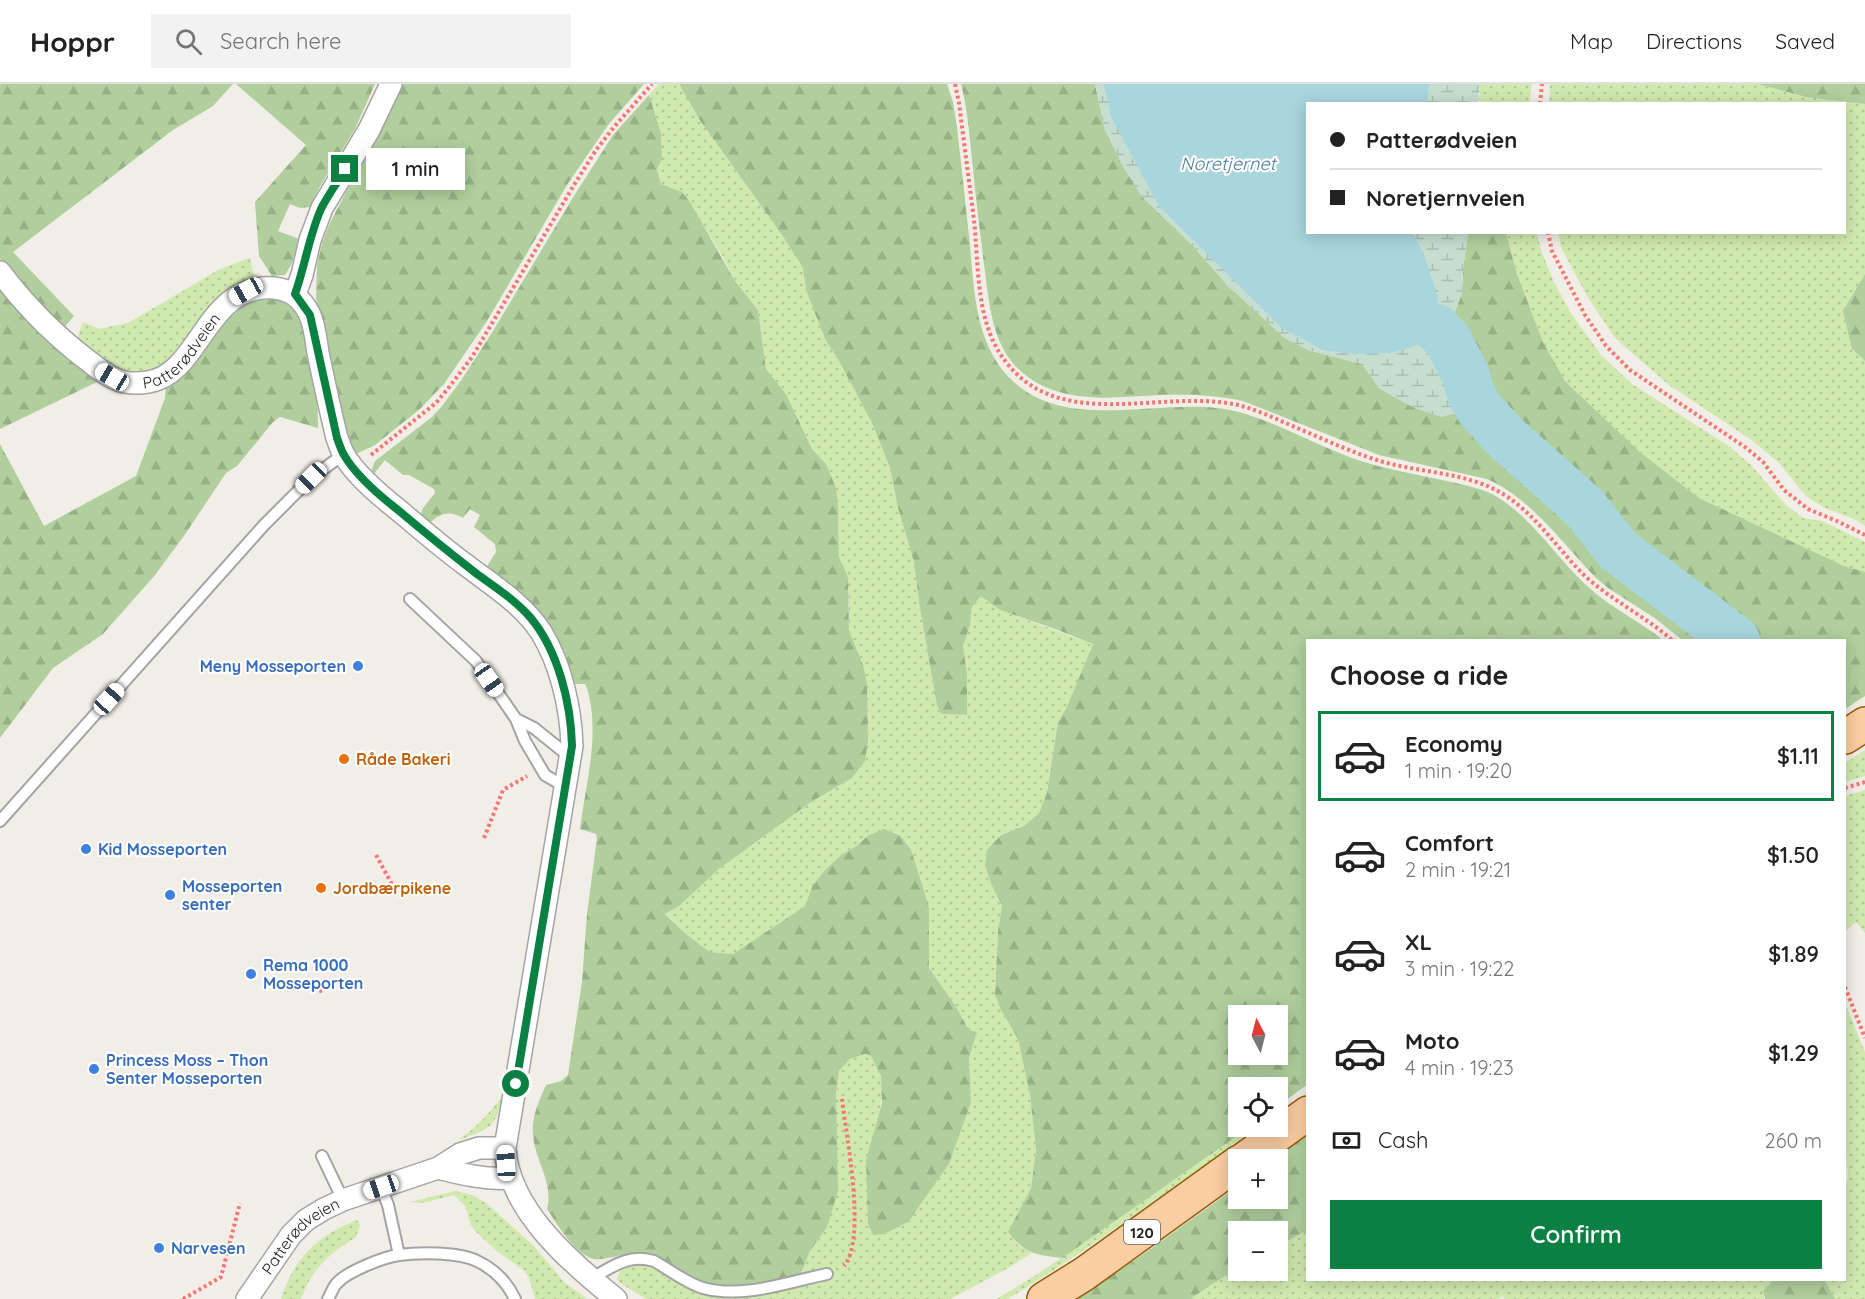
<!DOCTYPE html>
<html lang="en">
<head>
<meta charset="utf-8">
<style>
	body { margin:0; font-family:Quicksand,sans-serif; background:#f2f2f2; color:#222; height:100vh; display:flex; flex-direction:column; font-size:22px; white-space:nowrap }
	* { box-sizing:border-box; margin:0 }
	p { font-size:20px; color:#767676 }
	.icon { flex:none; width:33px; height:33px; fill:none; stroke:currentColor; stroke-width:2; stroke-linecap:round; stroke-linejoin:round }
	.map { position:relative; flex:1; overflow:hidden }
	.sheet { position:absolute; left:1306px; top:555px; width:540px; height:642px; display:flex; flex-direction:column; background:#fff; border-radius:0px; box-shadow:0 3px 15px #0003 }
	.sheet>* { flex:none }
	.hud { position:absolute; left:1306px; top:18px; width:540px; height:132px; border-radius:0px; box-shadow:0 3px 15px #0003; display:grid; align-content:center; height:132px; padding:0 24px; background:#fff }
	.needle { width:39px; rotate:353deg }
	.controls { position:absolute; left:1228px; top:921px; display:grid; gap:12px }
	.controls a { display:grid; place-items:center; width:60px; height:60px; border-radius:0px; background:#fff; box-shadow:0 3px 15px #0003; font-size:30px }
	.end { position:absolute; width:27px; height:27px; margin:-14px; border:8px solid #0b8043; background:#fff; box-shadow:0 0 0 3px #fff }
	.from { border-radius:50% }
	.bubble { position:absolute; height:42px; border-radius:0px; background:#fff; box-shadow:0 3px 15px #0003; font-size:20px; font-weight:600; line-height:42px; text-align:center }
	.car { position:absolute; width:18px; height:36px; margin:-18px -9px; border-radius:8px; box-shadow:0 0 4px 2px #0007; background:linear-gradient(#fff 24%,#345 0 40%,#fff 0 76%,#345 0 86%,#fff 0) }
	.hud b { display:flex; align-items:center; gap:21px; height:57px; font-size:22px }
	.hud b+b { border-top:2px solid #e0e0e0 }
	.hud i { width:15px; height:15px; background:#222 }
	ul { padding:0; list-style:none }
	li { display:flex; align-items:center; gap:18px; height:90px; margin:0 12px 9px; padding:0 12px; border:3px solid transparent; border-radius:0px }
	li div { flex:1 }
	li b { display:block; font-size:22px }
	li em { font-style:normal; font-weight:600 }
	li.selected { border-color:#0b8043 }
	li>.icon { width:54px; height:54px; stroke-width:1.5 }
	h2 { padding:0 24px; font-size:27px; line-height:72px }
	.pay { display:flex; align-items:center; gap:15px; height:66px; padding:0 24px; font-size:22px }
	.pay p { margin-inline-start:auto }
	.button { display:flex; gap:12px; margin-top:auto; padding:12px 24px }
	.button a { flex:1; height:69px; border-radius:0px; background:#0b8043; color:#fff; font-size:24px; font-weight:600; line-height:69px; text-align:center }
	header { display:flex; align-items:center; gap:36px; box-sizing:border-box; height:84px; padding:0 30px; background:#fff; border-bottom:2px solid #e0e0e0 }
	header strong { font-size:28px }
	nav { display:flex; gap:33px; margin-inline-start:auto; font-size:21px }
	.search { width:420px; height:54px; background:#f2f2f2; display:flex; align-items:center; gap:15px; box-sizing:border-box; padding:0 21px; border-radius:0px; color:#767676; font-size:22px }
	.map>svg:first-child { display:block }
</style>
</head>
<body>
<header>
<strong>Hoppr</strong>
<div class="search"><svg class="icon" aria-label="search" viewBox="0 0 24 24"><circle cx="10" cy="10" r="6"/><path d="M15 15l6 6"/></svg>Search here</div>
<nav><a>Map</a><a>Directions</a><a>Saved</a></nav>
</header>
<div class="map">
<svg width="1865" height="1215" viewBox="0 0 1865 1215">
	<defs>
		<pattern id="grass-dots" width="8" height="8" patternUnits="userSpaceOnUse" patternTransform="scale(1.5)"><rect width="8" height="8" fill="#d0e9af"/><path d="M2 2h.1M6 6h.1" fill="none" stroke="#b2c896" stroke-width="1.8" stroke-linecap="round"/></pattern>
		<pattern id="forest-firs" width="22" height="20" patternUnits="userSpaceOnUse" patternTransform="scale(1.5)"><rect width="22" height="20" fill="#b0cf9d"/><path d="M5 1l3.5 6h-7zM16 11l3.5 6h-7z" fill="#97b187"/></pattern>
		<pattern id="wetland-marsh" width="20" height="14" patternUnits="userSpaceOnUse" patternTransform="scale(1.5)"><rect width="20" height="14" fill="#c5ded0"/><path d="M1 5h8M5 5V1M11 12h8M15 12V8" fill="none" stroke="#a9beb2"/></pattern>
	</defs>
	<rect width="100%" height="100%" fill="#f1ede7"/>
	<path fill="url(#grass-dots)" d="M659,0H679L699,35L782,151L803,184L806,206L825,255L839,277L873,341L890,384L898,424L914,478L919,518L937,622L942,630L967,631V590L963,562L970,541L972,522L982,512L1000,526L1093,560L1067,624L1058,638L1047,709L1039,729L1024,742L1000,751L993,804L1002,821L998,847L995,911L1001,926L1018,955L1030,1011L1036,1066L1031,1104L1008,1148L1018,1161L1032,1169L1003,1187L950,1215H646L620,1199L617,1195C626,1159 676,1198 694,1205C703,1209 712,1211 722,1212L803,1200L801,1189L810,1167L827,1143L836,1009L839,987L850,975L865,970L871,972C889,994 881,1022 875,1048L949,1080L971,1020L969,974L977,948L969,946L955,921L929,884V823L900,750L884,745L869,751L855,763L841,771L824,787L812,803L805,822L733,870L710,868L687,851L665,829L679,822L719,785L811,718L852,694L863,581L849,546L848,493L839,473L838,422L826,380L812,365L786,310L766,285L758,226L735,197L723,173L682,108L661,100L657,85L662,75L661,49L649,11Z
		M1480,0H1532L1529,19L1479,20Z
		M1550,0H1757L1806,13L1865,20V190L1861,196L1852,265L1865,277V442L1854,435L1825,424L1807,413L1779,379L1753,357L1669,301L1615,254L1587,212L1561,163L1558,149L1845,148V20H1549Z
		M1506,149H1537L1541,166L1553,196L1570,228L1601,271L1632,300L1730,363L1751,381L1786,421L1803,434L1822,437L1865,458V488L1844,482L1699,414L1640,368L1565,297L1543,258L1517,190Z
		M250,174L254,193C221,202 197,244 175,269C171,273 167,279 162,282C152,289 138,292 127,289C108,284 92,267 77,255L83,238L99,245L128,239L220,185Z
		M1865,666V692L1845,698V679Z
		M1865,706V849L1856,838L1845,847V712Z
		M1845,919L1865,968V1215H1835L1825,1196H1845V1106L1848,1092L1845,1055Z
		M503,1011C495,1047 488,1044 457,1057C475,1045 490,1029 503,1011Z
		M1250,1043H1256C1176,1103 1094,1162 1008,1215H997L1042,1187Z
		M456,1107L472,1111L486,1119L533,1161L564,1198L587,1215H535L529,1194L525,1187L498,1168L475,1147L471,1141L465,1122L454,1111L422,1119L410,1118Z
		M357,1136L360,1141L356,1153C329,1170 312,1184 301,1215H281C294,1174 318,1151 357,1136Z
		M1308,1146V1196H1773L1763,1207L1764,1215H1505L1502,1212L1499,1215H1190L1239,1183V1186H1278V1162Z"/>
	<path fill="url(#forest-firs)" fill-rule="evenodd" d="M0,0H233L213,22L173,46L13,168L74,232L63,245L26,209L0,175Z
		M236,0H375L355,45L319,104L310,123L300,124L290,120L278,147L299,155L292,179L285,191L272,192L259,172L255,118L306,61Z
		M402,0H644L608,41L567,101L487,237L444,300L420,325L375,361L356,370L343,345L316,214L317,181L322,159L330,139Z
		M679,0H947L953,18L957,43C961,79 965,115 969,152C974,198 973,251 1005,289C1063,356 1166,308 1239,328C1282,340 1321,364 1364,378C1394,387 1425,392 1456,399C1468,402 1483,405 1494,411C1535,435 1558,478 1594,508C1615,526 1641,538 1663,556H1308V1000L1278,1022V1004H1239V1042L1250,1043L1062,1174C1035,1171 1025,1170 1008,1148L1031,1104L1036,1066L1030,1011L1018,955L1001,926L995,911L998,847L1002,821L993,804L985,782L987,766L1001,751L1024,742L1039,729L1047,709L1058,638L1067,623L1093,560L1058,546L1000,526L981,512L972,523L970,541L963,562L967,590V631L942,630L937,622L919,518L914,478L898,424L890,384L873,341L839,277L825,255L806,206L803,184L782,151L699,35ZM1239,932H1278V970H1239Z
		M961,0H1095L1105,46L1124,84L1142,112L1193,162L1229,203L1308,266L1362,280L1380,305L1484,315L1466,277L1463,275L1449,252V243L1462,209L1463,185L1468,149H1506L1517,190L1543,258L1565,297L1640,368L1699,414L1844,482L1865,488V612L1845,625V556H1682L1656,535L1608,504L1596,494C1562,459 1532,415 1487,395L1379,371L1243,317C1216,311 1190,310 1162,311C1130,312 1099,317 1067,310C1042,305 1018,290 1005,268C990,242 988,209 984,180C980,148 976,117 973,85C970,57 968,27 961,0Z
		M1757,0H1865V20L1806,13Z
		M649,11L661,49L662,75L657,85L661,100L682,108L690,118L735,197L758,226L766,285L786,310L812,365L826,380L836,404L838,422L839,473L848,493L849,546L863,581L867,599L868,656L865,677L852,694L811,718L719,785L679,822L665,830L687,851L710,868L733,870L805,822L812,803L824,787L841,771L855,763L869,751L884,745L900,751L911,766L929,823V884L955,921L969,946L977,948L969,974L971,1019L949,1080L908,1138L884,1150L873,1151L868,1140L866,1076L882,1019L881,992L871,972L865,970L850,975L839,987L836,1009L838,1107L827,1143L810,1167L801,1189C768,1197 730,1211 697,1196C679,1187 663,1175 644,1169C634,1167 622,1171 612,1173C606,1174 599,1176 594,1175C575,1171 557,1140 547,1125C554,1099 535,1077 533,1051C531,1033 539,1017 546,1001L561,997L568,991L582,898L587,830L597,754L596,750L580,745C585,704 597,663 591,622C589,614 589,607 585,600H575L557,559L486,484L496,468L495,460L474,443L480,431L470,425L463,434C450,427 442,428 431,438L420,432L423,424L435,409L434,405L409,391H403L385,376L374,390L371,388L375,377L432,333L442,322L462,295L493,247L572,115L613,51Z
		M1865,190V277L1852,265L1843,227Z
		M0,203L23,232L47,256L99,297L0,345Z
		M263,212C274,215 285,217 293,226C310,245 319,317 318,344L280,333L273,338L237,382L226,389L186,449L155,491L103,550L53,584L0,654V360L44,442L136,392L165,314L166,300L231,226Z
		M1308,1051V1146L1278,1162V1148H1239V1183L1190,1215H1077L1145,1169L1239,1101V1114H1278V1076L1274,1075Z
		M1773,1196H1825L1835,1215H1765L1763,1207Z"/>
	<path fill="url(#wetland-marsh)" d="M1095,0H1480L1478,19L1308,20V148L1468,149L1463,185L1462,209L1449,243V252L1463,275L1470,283L1478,305L1484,315L1472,325L1441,333L1412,323L1380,305L1362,280L1308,266L1284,254L1229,203L1193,162L1142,113L1124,84L1105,46Z"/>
	<path fill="#a9d5dd" d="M1104,0H1429L1427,19L1308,20V148L1412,149L1424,170L1437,211L1440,236L1433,249L1415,262L1391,269L1356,270L1323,266L1282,244L1159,122L1111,33Z"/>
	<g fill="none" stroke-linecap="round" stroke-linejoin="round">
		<path stroke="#a9d5dd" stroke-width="48" d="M1436,244L1448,256L1466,292L1471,310L1479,324L1503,351L1585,424L1618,466L1736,556"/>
		<defs>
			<path id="service" d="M410,515L476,577L516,635L525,657L545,691L565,703
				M516,635L534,644L570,673
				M0,737L264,441L311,394L344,370
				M322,1072L343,1116
				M381,1103L388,1121L399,1171
				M591,1195C611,1183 630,1169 654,1177C670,1186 686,1199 703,1204C743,1215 788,1198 827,1190
				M328,1215C331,1210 333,1203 337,1199C348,1187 384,1173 399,1171C419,1168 459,1168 477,1177C494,1185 507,1198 515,1215"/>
			<g id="minor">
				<path id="s1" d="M0,188C25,221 53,250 86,275C98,284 110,295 125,298C132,300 141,299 148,298C201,290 205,199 274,204C291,206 301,214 309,229C315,241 316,256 318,269C324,297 330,326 337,354C339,359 341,366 344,371C356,392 383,414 402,429C423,447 444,465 466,481C492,501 523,520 541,548C561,580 571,625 572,662L505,1064C508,1125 571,1179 616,1215"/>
				<path d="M295,210L302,191L310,156L322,124L369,46L391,0"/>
				<path d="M438,1084C461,1090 486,1096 510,1094"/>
				<path id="s2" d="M247,1215L291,1151L306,1136L324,1125L343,1116L438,1084L460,1070L479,1064H505"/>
			</g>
			<path id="primary" d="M1845,653L1865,640
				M1243,1076L1308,1029
				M1044,1215L1084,1190L1239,1078"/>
		</defs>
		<use href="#service" stroke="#a4a4a4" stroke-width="14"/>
		<use href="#minor" stroke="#a4a4a4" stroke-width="24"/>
		<use href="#primary" stroke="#995b04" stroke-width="36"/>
		<path stroke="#f77572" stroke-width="4" stroke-dasharray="3 3" stroke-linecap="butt" d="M955,0L959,19C964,58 969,97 974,136C979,182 975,239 1006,278C1061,350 1163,304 1238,321C1258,326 1276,335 1295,343C1323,355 1351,368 1380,377C1420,389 1467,388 1503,410C1537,431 1558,466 1586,493C1613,517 1646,533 1672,556
			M1540,20L1542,0
			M1548,148L1552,167L1585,231L1606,262L1630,286L1745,363L1763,378L1784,406L1808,425L1839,438L1865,451
			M371,371L436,319L450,302L472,273L574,101L596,66L614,43L652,0
			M1845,704L1865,698
			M484,754L503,706L527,692
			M376,771L394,804
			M278,899L322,907
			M1845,903L1865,954
			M842,1015C846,1051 867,1156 844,1182
			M183,1215L221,1193L240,1119"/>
		<use href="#service" stroke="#fff" stroke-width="10"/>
		<use href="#minor" stroke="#fff" stroke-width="21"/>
		<use href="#primary" stroke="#facda3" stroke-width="33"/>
	</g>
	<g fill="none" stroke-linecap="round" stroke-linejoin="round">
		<path stroke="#0b8043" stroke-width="8" d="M345,85C338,98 328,111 321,125C309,152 305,182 295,210L310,231L337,354C339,359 341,366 344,371C355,390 380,412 398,426C424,448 450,469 477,490C495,503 515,516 530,533C558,566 571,619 572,662L516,1000"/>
	</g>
	<g fill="#3f7fe0" stroke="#fff" stroke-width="2">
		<circle cx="358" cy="582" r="6"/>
		<circle cx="86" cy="765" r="6"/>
		<circle cx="170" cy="811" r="6"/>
		<circle cx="251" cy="890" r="6"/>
		<circle cx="94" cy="985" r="6"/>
		<circle cx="159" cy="1164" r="6"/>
	</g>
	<g fill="#e8710a" stroke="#fff" stroke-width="2">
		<circle cx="344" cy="675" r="6"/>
		<circle cx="321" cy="804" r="6"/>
	</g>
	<g text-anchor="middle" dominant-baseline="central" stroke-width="4.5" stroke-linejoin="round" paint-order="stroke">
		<rect fill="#fff" stroke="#636363" stroke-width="1.5" x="1124" y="1136" width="36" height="24" rx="4.5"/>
		<g font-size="15" font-weight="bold" fill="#202020">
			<text x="1142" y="1148">120</text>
		</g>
		<g font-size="16" fill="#202020" stroke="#fff">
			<text stroke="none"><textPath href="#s1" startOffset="238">Patterødveien</textPath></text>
			<text stroke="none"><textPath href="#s2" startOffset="84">Patterødveien</textPath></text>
		</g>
		<g font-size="16" font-weight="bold" fill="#366cbe" stroke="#fff" text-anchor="start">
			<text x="346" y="582" text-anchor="end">Meny Mosseporten</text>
			<text x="98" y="765">Kid Mosseporten</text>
			<text x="182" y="802">Mosseporten<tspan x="182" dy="18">senter</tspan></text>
			<text x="263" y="881">Rema 1000<tspan x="263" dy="18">Mosseporten</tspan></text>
			<text x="106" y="976">Princess Moss – Thon<tspan x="106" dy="18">Senter Mosseporten</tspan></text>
			<text x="171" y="1164">Narvesen</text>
		</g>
		<g font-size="16" font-weight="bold" fill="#c56008" stroke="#fff" text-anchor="start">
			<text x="356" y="675">Råde Bakeri</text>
			<text x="333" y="804">Jordbærpikene</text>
		</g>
		<g font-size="18" font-style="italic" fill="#487a9f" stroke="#fff">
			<text x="1228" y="79">Noretjernet</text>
		</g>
	</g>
</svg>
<div class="controls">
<a><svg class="needle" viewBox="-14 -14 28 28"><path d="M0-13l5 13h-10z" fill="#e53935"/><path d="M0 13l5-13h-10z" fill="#767676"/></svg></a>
<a><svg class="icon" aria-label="locate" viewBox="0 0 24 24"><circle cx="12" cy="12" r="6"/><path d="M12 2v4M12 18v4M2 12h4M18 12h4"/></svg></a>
<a>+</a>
<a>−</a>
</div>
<i class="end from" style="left:516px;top:1000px"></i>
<i class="end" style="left:345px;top:85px"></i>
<div class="bubble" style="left:366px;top:64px;width:99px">1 min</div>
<i class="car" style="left:246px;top:207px;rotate:241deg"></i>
<i class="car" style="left:112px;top:293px;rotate:300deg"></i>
<i class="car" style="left:311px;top:394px;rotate:225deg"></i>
<i class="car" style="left:489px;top:596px;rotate:145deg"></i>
<i class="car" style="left:109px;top:615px;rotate:42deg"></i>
<i class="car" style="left:506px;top:1079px;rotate:357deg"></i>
<i class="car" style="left:381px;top:1103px;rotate:251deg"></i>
<div class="hud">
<b><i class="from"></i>Patterødveien</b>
<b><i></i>Noretjernveien</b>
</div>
<section class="sheet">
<h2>Choose a ride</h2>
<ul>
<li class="selected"><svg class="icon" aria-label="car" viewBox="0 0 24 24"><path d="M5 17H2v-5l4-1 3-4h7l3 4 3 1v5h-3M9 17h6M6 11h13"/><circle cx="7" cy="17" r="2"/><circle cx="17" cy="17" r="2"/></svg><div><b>Economy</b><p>1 min · 19:20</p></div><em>$1.11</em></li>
<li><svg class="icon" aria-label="car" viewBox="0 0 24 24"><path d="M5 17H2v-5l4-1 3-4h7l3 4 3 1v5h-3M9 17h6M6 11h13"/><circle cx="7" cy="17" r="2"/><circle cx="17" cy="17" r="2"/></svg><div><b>Comfort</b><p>2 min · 19:21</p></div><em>$1.50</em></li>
<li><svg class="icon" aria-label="car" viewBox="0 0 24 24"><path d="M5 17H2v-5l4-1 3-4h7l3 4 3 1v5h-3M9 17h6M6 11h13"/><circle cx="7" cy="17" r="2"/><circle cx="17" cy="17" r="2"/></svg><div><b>XL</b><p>3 min · 19:22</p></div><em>$1.89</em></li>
<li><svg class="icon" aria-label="car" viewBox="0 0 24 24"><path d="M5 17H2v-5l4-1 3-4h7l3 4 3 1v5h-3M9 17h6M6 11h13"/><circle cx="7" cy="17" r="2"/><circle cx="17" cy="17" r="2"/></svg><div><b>Moto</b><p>4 min · 19:23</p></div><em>$1.29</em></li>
</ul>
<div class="pay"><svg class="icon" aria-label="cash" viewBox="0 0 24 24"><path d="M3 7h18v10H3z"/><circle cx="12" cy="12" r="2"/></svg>Cash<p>260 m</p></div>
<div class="button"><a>Confirm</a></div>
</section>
</div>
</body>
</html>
